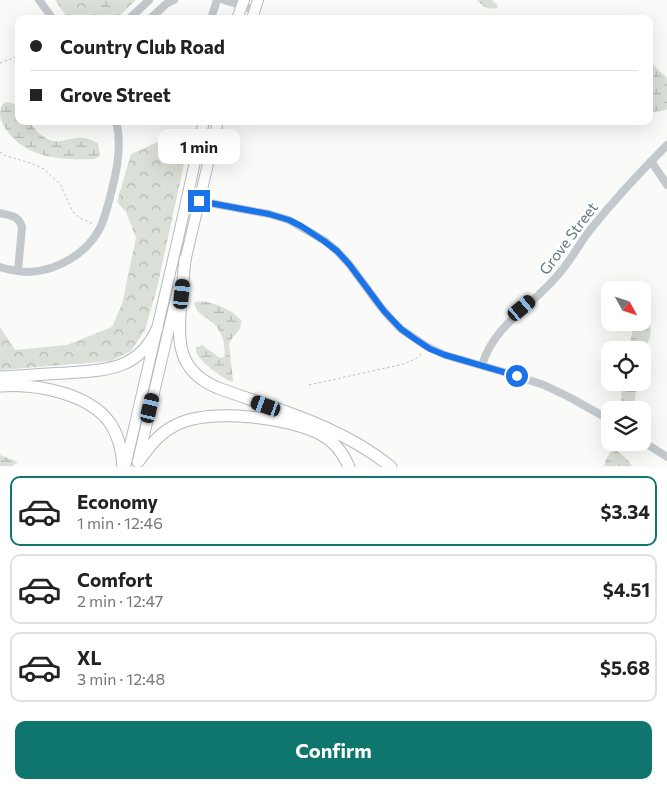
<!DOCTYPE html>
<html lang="en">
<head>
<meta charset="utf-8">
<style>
	body { margin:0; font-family:Commissioner,sans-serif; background:#f2f2f2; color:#222; height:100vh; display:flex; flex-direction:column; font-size:19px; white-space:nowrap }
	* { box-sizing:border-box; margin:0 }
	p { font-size:16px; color:#767676 }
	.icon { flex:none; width:28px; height:28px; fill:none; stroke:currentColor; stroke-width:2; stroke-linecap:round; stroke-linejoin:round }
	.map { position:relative; height:467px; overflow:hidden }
	.side { display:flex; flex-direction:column; background:#fff; flex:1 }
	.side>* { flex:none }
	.hud { position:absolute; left:15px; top:15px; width:638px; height:110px; border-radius:10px; box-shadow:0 5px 20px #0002; display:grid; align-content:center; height:110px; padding:0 15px; background:#fff }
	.needle { width:32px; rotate:130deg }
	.tools { position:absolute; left:601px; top:281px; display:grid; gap:10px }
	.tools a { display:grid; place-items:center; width:50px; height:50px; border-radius:10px; background:#fff; box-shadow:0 5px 20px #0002; font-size:25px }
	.end { position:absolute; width:22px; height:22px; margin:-11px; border:6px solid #1a73e8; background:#fff; box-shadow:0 0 0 2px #fff }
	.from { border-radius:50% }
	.bubble { position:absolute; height:35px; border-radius:10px; background:#fff; box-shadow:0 5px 20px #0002; font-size:16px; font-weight:700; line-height:35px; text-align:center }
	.car { position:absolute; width:15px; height:30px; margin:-15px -8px; border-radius:6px; box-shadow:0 0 4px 1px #0007; background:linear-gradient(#222 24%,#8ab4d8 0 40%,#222 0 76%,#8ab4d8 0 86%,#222 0) }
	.hud b { display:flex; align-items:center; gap:18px; height:48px; font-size:19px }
	.hud b+b { border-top:1px solid #e0e0e0 }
	.hud i { width:12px; height:12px; background:#222 }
	ul { padding:9px 0 0; list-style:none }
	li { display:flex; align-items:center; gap:15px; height:70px; margin:0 10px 8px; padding:0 5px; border:2px solid #e0e0e0; border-radius:10px }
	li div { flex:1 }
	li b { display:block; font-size:19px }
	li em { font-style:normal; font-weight:700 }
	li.selected { border-color:#0f766e }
	li>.icon { width:45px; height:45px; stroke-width:1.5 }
	.primary-button { display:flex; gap:10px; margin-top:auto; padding:10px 15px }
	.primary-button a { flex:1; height:58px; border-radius:10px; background:#0f766e; color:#fff; font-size:20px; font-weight:700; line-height:58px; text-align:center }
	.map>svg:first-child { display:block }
</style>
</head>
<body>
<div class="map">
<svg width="667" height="467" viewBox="0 0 667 467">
	<defs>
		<pattern id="forest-crowns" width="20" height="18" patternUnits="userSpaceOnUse" patternTransform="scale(1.25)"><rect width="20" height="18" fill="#dadfd7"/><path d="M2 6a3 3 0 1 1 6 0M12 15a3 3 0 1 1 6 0" fill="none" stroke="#b4b9b4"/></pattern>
		<pattern id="wetland-marsh" width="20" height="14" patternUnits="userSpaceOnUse" patternTransform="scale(1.25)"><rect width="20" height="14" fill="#dadfd7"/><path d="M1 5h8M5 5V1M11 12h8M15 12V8" fill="none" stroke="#b4b9b4"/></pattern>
	</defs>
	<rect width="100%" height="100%" fill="#fafaf8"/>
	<path fill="url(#forest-crowns)" d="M55,0H136L116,19H68Z
		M176,134L185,159L157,288L145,330L131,351L111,361L0,370V327L15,350L67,345L112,327L122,304L136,238L126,212L117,202L131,154Z"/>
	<path fill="url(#wetland-marsh)" d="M90,0H113C111,6 106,11 100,12L95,8Z
		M477,0H492L498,6L497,8C487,10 484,7 477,0Z
		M649,61L667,78V109L666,110L653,112H649Z
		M6,102L12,103L19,107V121H29C36,132 48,144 62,141C69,140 75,137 82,138C88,138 93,141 98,143L100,155L97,158L93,159C63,160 28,159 8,132C4,127 0,121 0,115C0,109 1,104 6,102Z
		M203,301C217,304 231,309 241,320C242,333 233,333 229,344L233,381V382C224,380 199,361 196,352C196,351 196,349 196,348L202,345L220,358L224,357C226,345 222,331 213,323C206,317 195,313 194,302Z
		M643,319H646L650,322C652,335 650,340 643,351L629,350L634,323L642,322Z
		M622,383H637L634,408L632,410L619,409L621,405Z
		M615,450C622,454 628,459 632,466H604C606,461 608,451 615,450Z
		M0,455L18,462L12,466H0Z"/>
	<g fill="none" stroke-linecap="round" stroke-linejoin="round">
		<defs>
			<path id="major" d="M237,19L244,0
				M252,19L258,0
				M184,266L218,121
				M138,461L178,290
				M125,467L179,234L204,121"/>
			<path id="highway" d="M185,259C184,273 182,287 181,302C177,341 177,371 218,388C278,410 341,426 391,467
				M0,377C22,376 44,374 66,373C105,370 138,371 157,329
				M0,386C34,383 89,393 110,423C119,436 122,451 123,467
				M138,462C149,447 159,433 176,425C210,408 289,417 322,435C335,442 343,453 349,467"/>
		</defs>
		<use href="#major" stroke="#b5babe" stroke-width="12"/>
		<use href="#highway" stroke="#b4b9bd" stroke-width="13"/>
		<path stroke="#bbbfc2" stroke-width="1" stroke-dasharray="2.5 2.5" stroke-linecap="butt" d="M0,63L19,56
			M0,152L4,155L33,164L44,169L60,184L73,212L80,218L93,224
			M309,385L404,364L417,358L422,352"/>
		<path stroke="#c3c8cc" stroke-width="8" d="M39,0L53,19
			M224,0L255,10
			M129,19L149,0
			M150,19L166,4L174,0
			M211,19L217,0
			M651,161L667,185
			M199,201L269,214L289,220L325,241L337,251L349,264L380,306L392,320L401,329L426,346L445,355L507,373L544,385L571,398L610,420
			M0,213C11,216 18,215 22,227L18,271
			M0,267C10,270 20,272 30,272C59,270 88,253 101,226C106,214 109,202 112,189C118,167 122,144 116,121
			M482,365C494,325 532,306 557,276C570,262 579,244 590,230C614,200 640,172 667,145
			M642,441L667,457"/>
		<use href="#major" stroke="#fff" stroke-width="10"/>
		<use href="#highway" stroke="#fff" stroke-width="11"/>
	</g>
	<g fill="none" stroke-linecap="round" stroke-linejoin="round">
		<path stroke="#1a73e8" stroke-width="6" d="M199,201L269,214L289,220L301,226L324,241L337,251L349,264L384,311L401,329L412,337L430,349L445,355L517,376"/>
	</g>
	<g text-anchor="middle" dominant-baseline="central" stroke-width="5" stroke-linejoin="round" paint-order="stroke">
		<g font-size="15" fill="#657683" stroke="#fff">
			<text transform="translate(568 238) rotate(-53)">Grove Street</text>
		</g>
	</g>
</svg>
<div class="tools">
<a><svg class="needle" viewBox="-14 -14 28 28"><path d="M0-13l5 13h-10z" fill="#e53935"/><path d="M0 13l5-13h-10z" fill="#767676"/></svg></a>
<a><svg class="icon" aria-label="locate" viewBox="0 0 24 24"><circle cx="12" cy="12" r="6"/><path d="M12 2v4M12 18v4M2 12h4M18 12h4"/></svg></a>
<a><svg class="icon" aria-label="layers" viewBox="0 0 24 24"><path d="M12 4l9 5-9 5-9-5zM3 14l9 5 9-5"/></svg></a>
</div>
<i class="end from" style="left:517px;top:376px"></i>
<i class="end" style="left:199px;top:201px"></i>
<div class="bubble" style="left:158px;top:129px;width:82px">1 min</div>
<i class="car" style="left:182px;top:294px;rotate:6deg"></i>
<i class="car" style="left:522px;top:308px;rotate:50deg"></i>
<i class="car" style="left:266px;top:406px;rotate:290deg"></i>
<i class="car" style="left:150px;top:408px;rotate:13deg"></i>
<div class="hud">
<b><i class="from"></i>Country Club Road</b>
<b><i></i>Grove Street</b>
</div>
</div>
<section class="side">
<ul>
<li class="selected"><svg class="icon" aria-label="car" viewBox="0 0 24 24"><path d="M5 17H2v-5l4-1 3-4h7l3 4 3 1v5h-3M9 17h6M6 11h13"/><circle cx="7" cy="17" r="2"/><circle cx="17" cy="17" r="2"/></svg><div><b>Economy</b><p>1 min · 12:46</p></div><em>$3.34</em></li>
<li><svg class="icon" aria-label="car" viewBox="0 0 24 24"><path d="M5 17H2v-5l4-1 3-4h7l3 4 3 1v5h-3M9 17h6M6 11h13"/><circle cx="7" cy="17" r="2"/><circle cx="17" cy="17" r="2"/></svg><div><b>Comfort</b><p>2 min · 12:47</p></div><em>$4.51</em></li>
<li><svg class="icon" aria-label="car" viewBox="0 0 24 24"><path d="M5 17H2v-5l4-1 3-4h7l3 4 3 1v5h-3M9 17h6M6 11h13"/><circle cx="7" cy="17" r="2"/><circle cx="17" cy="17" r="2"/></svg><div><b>XL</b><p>3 min · 12:48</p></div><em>$5.68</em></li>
</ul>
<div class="primary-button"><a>Confirm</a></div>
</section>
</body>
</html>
